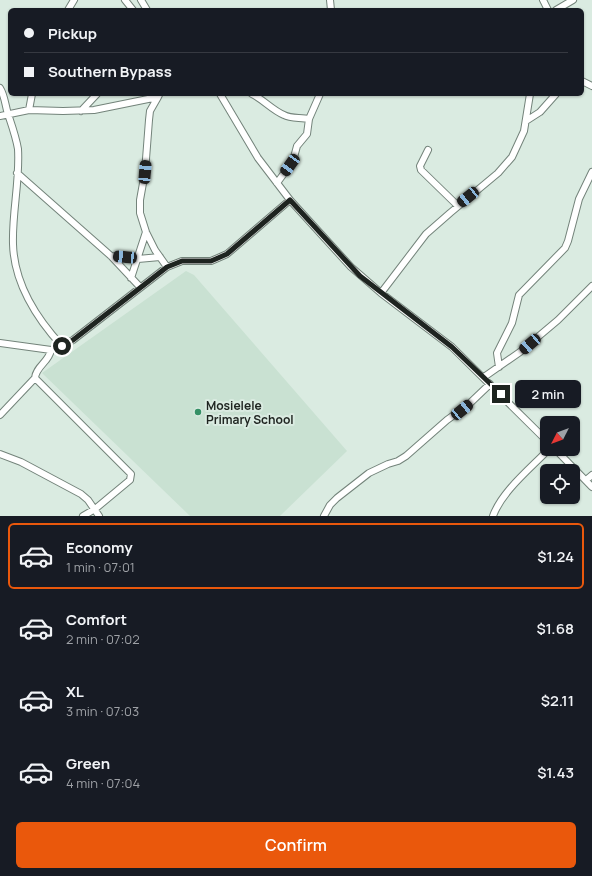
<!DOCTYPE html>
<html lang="en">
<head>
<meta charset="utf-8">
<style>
	body { margin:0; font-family:Manrope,sans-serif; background:#20242c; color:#f1f3f6; height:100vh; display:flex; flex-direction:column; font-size:15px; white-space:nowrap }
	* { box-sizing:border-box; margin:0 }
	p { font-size:13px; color:#9ea1a6 }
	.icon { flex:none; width:22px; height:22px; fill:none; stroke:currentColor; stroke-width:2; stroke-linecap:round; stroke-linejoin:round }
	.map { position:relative; height:516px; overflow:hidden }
	.drawer { display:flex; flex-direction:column; background:#171b24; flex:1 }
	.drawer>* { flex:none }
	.hud { position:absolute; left:8px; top:8px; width:576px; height:88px; border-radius:6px; box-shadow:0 1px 3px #0004; display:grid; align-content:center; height:88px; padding:0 16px; background:#171b24 }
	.needle { width:26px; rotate:228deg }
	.buttons { position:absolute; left:540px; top:416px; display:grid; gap:8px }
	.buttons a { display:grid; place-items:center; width:40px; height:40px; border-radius:6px; background:#171b24; box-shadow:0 1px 3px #0004; font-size:20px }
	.end { position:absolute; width:18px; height:18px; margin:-9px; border:5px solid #1e2420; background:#fff; box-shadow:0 0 0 2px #fff }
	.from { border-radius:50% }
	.bubble { position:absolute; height:28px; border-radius:6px; background:#171b24; box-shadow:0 1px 3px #0004; font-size:13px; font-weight:600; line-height:28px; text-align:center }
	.car { position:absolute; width:12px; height:24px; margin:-12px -6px; border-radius:5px; box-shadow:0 0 3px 1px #0007; background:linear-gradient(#222 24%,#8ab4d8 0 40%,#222 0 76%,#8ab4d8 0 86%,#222 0) }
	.hud b { display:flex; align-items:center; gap:14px; height:38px; font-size:15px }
	.hud b+b { border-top:1px solid #363941 }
	.hud i { width:10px; height:10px; background:#f1f3f6 }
	ul { padding:7px 0 0; list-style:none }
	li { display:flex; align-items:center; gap:12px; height:66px; margin:0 8px 6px; padding:0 8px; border:2px solid transparent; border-radius:6px }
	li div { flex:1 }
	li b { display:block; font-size:15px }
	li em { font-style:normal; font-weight:600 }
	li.selected { border-color:#ea580c }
	li>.icon { width:36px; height:36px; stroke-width:1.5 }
	.action { display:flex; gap:8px; margin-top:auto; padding:8px 16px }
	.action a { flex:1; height:46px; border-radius:6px; background:#ea580c; color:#fff; font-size:16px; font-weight:600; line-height:46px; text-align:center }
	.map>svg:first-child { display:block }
</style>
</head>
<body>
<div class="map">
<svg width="592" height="516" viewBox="0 0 592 516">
	<rect width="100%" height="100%" fill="#daebe1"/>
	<path fill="#c9e1d2" d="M186,271L194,275L347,451L280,516H190L42,373Z"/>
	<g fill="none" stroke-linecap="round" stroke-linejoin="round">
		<defs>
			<path id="minor" d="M125,0L133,10
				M141,0L147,10
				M330,0L331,10
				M543,0L548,10
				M68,10L74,0
				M556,10L573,0
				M582,81L592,86
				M0,88C5,96 5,105 8,114C12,126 16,137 18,149C20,181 12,212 13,244C14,282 36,318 62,346
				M220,94L258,158L290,200L351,267L381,293L452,347L547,441
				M252,94C264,100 272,110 284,115C291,119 301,117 309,119
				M158,97L150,111L149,120L145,172L140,200V213L146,232L155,250L167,267
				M29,110L32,94
				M81,111L97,94
				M0,116L29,110L63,111L94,110L158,97L159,95
				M526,121L540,112L556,94
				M428,150L420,166L421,170L458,206
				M17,173L111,256L140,287
				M277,183L293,161L297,146L307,134L309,119L320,94
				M111,256L138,259L160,257
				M131,278L146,232
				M381,293L426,234L450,213L498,173L512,157L524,131L530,94
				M0,343L51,350L62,346L73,340L167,267L182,261H211L218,258L227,254L290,200
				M499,367L497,353L512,323L519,295L565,248L568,241L579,199L592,172
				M484,377L520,352L558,320L592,286
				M35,378L131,474L130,480L95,509L83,516
				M0,415L35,378C36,366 49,362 51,350
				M555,449L592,487
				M0,454L21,462L81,494L88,500L99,516
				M586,480L592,475
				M324,516L330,505L337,498L369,473L388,464L398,461L406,456L447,420L468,405L490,384
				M493,516C502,491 531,468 549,449"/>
		</defs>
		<use href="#minor" stroke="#73837a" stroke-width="8"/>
		<use href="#minor" stroke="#fff" stroke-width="6"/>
	</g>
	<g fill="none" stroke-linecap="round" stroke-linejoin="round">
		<path stroke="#1e2420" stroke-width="5" d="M62,346L73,340L167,267L182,261H211L218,258L227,254L290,200L360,276L452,347L501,394"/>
	</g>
	<circle fill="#359066" stroke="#daebe1" stroke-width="1.5" cx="198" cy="412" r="4"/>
	<g text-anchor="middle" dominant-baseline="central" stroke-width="4" stroke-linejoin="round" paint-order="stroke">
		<g font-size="12" font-weight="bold" fill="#1e2420" stroke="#daebe1" text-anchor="start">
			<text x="206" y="405">Mosielele<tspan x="206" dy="14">Primary School</tspan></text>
		</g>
	</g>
</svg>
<div class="buttons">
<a><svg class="needle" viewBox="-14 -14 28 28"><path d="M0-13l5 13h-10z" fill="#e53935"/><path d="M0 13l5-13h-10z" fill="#9ea1a6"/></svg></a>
<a><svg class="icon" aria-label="locate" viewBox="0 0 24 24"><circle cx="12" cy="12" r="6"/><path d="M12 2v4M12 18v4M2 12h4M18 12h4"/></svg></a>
</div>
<i class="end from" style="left:62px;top:346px"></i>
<i class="end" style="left:501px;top:394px"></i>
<div class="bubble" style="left:515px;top:380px;width:66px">2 min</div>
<i class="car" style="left:290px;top:165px;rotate:216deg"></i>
<i class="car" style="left:145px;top:172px;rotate:5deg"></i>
<i class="car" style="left:468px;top:197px;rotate:231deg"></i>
<i class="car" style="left:125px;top:257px;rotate:275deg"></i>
<i class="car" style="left:530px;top:344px;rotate:229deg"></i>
<i class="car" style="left:462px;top:410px;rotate:51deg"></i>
<div class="hud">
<b><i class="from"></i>Pickup</b>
<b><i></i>Southern Bypass</b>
</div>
</div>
<section class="drawer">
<ul>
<li class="selected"><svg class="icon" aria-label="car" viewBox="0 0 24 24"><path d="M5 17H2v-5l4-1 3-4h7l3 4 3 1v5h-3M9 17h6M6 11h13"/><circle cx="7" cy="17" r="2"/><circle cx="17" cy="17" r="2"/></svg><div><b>Economy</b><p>1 min · 07:01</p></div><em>$1.24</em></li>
<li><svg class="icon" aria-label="car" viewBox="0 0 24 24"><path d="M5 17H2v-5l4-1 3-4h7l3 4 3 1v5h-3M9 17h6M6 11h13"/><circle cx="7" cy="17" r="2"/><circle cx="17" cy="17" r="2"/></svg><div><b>Comfort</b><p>2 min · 07:02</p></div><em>$1.68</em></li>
<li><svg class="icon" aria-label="car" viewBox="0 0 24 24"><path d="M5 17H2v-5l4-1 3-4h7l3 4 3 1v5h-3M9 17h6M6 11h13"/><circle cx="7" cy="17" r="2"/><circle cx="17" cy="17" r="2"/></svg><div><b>XL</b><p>3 min · 07:03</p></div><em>$2.11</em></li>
<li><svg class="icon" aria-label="car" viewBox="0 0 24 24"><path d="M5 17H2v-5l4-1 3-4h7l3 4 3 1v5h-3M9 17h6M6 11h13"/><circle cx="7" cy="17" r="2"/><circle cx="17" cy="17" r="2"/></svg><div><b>Green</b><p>4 min · 07:04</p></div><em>$1.43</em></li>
</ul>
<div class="action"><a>Confirm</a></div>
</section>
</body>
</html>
